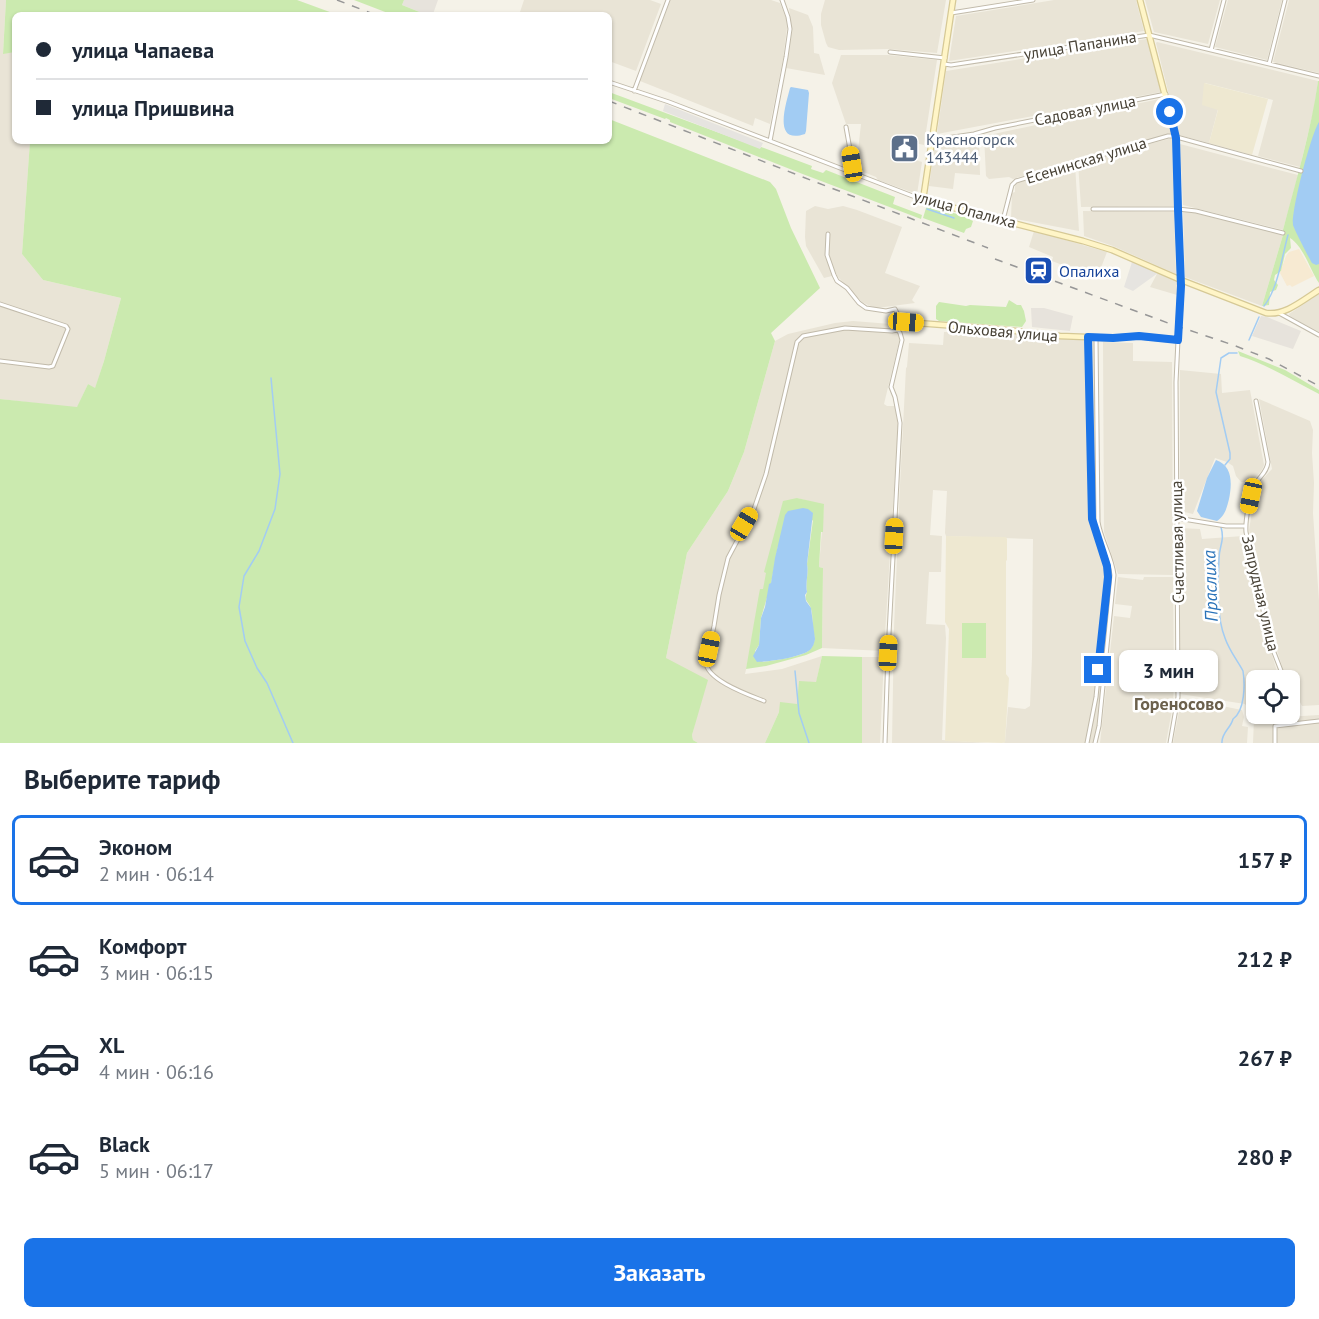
<!DOCTYPE html>
<html lang="ru">
<head>
<meta charset="utf-8">
<style>
	body { margin:0; font-family:"PT Sans",sans-serif; background:#f6f6f7; color:#1f2937; height:100vh; display:flex; flex-direction:column; font-size:22px; white-space:nowrap }
	* { box-sizing:border-box; margin:0 }
	p { font-size:20px; color:#747a83 }
	.icon { flex:none; width:33px; height:33px; fill:none; stroke:currentColor; stroke-width:2; stroke-linecap:round; stroke-linejoin:round }
	.map { position:relative; height:743px; overflow:hidden }
	.panel { display:flex; flex-direction:column; background:#fff; flex:1 }
	.panel>* { flex:none }
	.banner { position:absolute; left:12px; top:12px; width:600px; height:132px; border-radius:9px; box-shadow:0 2px 4px #0004; display:grid; align-content:center; height:132px; padding:0 24px; background:#fff }
	.buttons { position:absolute; left:1246px; top:670px; display:grid; gap:12px }
	.buttons a { display:grid; place-items:center; width:54px; height:54px; border-radius:9px; background:#fff; box-shadow:0 2px 4px #0004; font-size:30px }
	.end { position:absolute; width:27px; height:27px; margin:-14px; border:8px solid #1a73e8; background:#fff; box-shadow:0 0 0 3px #fff }
	.from { border-radius:50% }
	.bubble { position:absolute; height:42px; border-radius:9px; background:#fff; box-shadow:0 2px 4px #0004; font-size:20px; font-weight:600; line-height:42px; text-align:center }
	.car { position:absolute; width:18px; height:36px; margin:-18px -9px; border-radius:8px; box-shadow:0 0 4px 2px #0007; background:linear-gradient(#f5c518 24%,#345 0 40%,#f5c518 0 76%,#345 0 86%,#f5c518 0) }
	.banner b { display:flex; align-items:center; gap:21px; height:57px; font-size:22px }
	.banner b+b { border-top:2px solid #e0e1e3 }
	.banner i { width:15px; height:15px; background:#1f2937 }
	ul { padding:0; list-style:none }
	li { display:flex; align-items:center; gap:18px; height:90px; margin:0 12px 9px; padding:0 12px; border:3px solid transparent; border-radius:9px }
	li div { flex:1 }
	li b { display:block; font-size:22px }
	li em { font-style:normal; font-weight:600 }
	li.current { border-color:#1a73e8 }
	li>.icon { width:54px; height:54px; stroke-width:1.5 }
	h2 { padding:0 24px; font-size:27px; line-height:72px }
	.button { display:flex; gap:12px; margin-top:auto; padding:12px 24px }
	.button a { flex:1; height:69px; border-radius:9px; background:#1a73e8; color:#fff; font-size:24px; font-weight:600; line-height:69px; text-align:center }
	.map>svg:first-child { display:block }
</style>
</head>
<body>
<div class="map">
<svg width="1319" height="743" viewBox="0 0 1319 743">
	<rect width="100%" height="100%" fill="#f5f2e8"/>
	<path fill="#e9e4d6" d="M0,0H6L3,53L15,52V141H30L22,254L43,280L121,298L104,361L95,389L88,384L77,408L0,399Z
		M524,0H650L661,4L636,71L609,61V15H519Z
		M670,0H771L780,3L786,18L787,28L783,59L770,124L755,118L753,126L640,81Z
		M825,0H946L937,53L888,49L839,50L828,47L826,43L821,25V14Z
		M1054,0H1136L1144,31L949,61L956,16Z
		M1145,0H1220L1208,44L1154,32Z
		M1228,0H1282L1267,60L1215,47Z
		M1289,0H1319V73L1273,62Z
		M789,8L808,15L813,27L814,53L819,54L825,75L786,68L792,29Z
		M1147,39L1161,92L937,134L946,71Z
		M1157,42L1318,81L1314,109L1300,167L1258,156L1273,100L1205,83L1218,109L1209,143L1179,135L1156,43Z
		M841,55H888L937,60L924,145L901,140L897,154L922,162L917,194L878,180L876,177L856,169L861,124H846L832,83Z
		M1164,98L1171,123L1172,133L1082,158L1013,179L1009,177L989,179L986,176L984,136Z
		M979,138L980,175L955,173L953,189L929,186L935,144Z
		M1172,138L1174,206L1081,207L1078,163Z
		M1180,144L1298,175L1283,230L1183,205Z
		M1075,164L1079,231L1011,218L1012,193L1015,192V186L1017,183Z
		M815,206L828,209L843,206L857,210L902,227L885,273L920,286L912,300L915,303L877,308L868,305L862,302L836,275L824,278L806,246L805,237L806,211Z
		M1083,211L1174,212L1176,274L1113,246L1084,236Z
		M1183,211L1195,213L1283,235L1262,306L1185,277Z
		M1034,231L1107,252L1097,278L1052,261L1053,257L1029,247Z
		M1158,272L1178,282L1177,295L1150,287Z
		M1319,294V332L1318,333L1290,316L1289,314Z
		M853,321L903,325L884,404L887,406H895L898,426L884,651L822,648L823,568L819,567L824,505L797,498L767,573L745,674L782,669L822,656L816,683L797,704L779,712L765,743H698L693,740L692,735L696,719L666,658L687,553L728,491L744,452L775,341L788,334L835,323Z
		M953,328L1094,339L1097,525L1098,533L1113,574L1098,726L1094,743H1002L1005,742L1008,707L1025,709L1030,706L1032,657L1033,539L946,536L945,533L947,491L933,490L930,535L942,536L941,572H929L926,624L945,625L946,638L942,740L988,743H892L894,628L900,485L906,368L907,367L909,343L943,345L944,332H953Z
		M1103,342L1133,343V361L1172,362L1173,575L1118,574L1104,532Z
		M1180,370L1221,374L1222,393L1250,390L1264,465L1262,470L1252,482H1241L1236,476L1233,466L1227,462L1215,458L1193,514L1180,511Z
		M1259,399L1310,421L1313,430L1312,453L1314,483L1313,513L1319,601V705L1302,706L1283,669L1272,635L1249,530L1256,486L1272,469Z
		M1180,528L1200,529L1202,539L1243,536L1257,606L1280,681H1257V714H1272L1253,715L1245,704L1180,694Z
		M1118,577L1143,580L1144,577H1173L1174,681L1173,704L1166,743H1100L1114,616L1130,618L1132,606L1115,604Z
		M862,657H884L880,743H862Z
		M1181,700L1197,701L1242,710L1244,717L1242,726L1248,727L1247,743H1173Z
		M1319,715V743H1253L1254,719Z"/>
	<path fill="#f7ead2" d="M1299,249L1314,276L1292,287L1290,285L1287,286L1280,273L1286,256L1289,252Z"/>
	<path fill="#e7e3dc" d="M404,0H438L433,14L431,13L430,15H427L402,5Z
		M1031,308H1044L1073,316L1070,331L1032,327Z
		M1261,316L1267,317L1301,331L1293,349L1252,336Z"/>
	<path fill="#eee8d1" d="M1204,83L1268,99L1252,155L1209,143L1218,110L1202,105Z
		M946,536L1006,537L1007,539V560L1006,561V674L1009,678L1005,742L1002,743L945,741L949,629L945,622Z"/>
	<path fill="#cbeaaf" fill-rule="evenodd" d="M6,0H297L338,15H15V52L3,54Z
		M354,0H404L402,5L427,15H393Z
		M1318,81H1319V283C1310,270 1304,247 1290,238L1291,248L1285,254L1281,271L1275,275L1274,280L1278,285L1276,290L1270,292L1269,305L1262,306L1283,235V230C1296,180 1311,132 1318,81Z
		M609,92L760,148L761,147L812,166L811,169L823,173L826,170L895,197L893,204L922,215L921,219L800,173L670,122V120L666,118L665,119L609,98Z
		M609,119L770,182L776,189L791,228L820,288L771,333L775,341L744,452L728,491L687,553L666,658L708,680L692,735L693,740L698,743H0V399L77,407L88,384L95,388L104,361L121,298L43,280L22,254L30,141H609Z
		M928,206L957,214L959,216L965,217L973,221L971,227L966,229L964,233L923,218L926,208Z
		M1009,300L1017,305H1021L1024,311L1026,321L1022,327L939,321L936,319V306L939,302L966,306L970,305L1006,307Z
		M1238,351L1285,370L1319,390V394C1293,381 1268,365 1240,356Z
		M797,498L824,504L823,532H821L819,567L823,568L822,648L806,655L766,666L746,669L759,594L760,589H763L766,573L764,572L783,501ZM813,520L807,564C809,573 805,583 807,592C803,602 809,601 811,609C813,615 812,622 813,628C814,635 816,640 812,647C807,657 775,660 763,662L755,651L759,645L761,618L771,584L778,546Z
		M962,623H986V658H962Z
		M822,656L862,657V743H765L779,712L780,702L797,704L799,681L816,682Z"/>
	<path fill="#e6e4e0" d="M665,104L763,143L760,149L663,111Z
		M1132,262L1158,273L1133,291L1124,287Z"/>
	<path fill="#a2ccf3" d="M791,87L808,90L809,93L806,131L805,134C772,145 786,104 790,88Z
		M1319,122V264L1316,265C1315,264 1313,264 1312,263C1310,260 1294,229 1293,225C1291,211 1311,134 1319,122Z
		M1216,460C1233,466 1232,484 1229,499C1227,507 1225,516 1217,521L1201,517L1197,511L1207,478Z
		M803,508L808,509L813,513L807,564C809,573 805,583 807,592L805,595L806,601L811,608L815,639C814,643 814,645 811,649C804,657 768,662 757,662L753,656L759,645L761,618L765,607L769,584L771,583L775,558L785,515L788,511Z"/>
	<g fill="none" stroke-linecap="round" stroke-linejoin="round">
		<path stroke="#a2ccf3" stroke-width="1.5" d="M927,209L954,218
			M1264,306C1278,289 1282,256 1288,235
			M1249,340L1259,317
			M271,378L280,474L275,509L259,551L244,576L239,607L245,641L257,668L267,683L293,743
			M1225,465L1230,459V453L1216,392L1221,358L1229,353H1237
			M1221,527C1225,542 1219,545 1219,559C1218,583 1216,616 1225,638C1229,650 1237,660 1243,671C1245,684 1245,711 1233,719C1231,728 1221,733 1222,743
			M795,671L799,713L809,743"/>
		<defs>
			<path id="street" d="M951,13L1033,0
				M1211,50L1224,0
				M890,52L945,58
				M944,64L951,65L1149,35L1319,76
				M1269,64L1285,0
				M609,82L669,102L923,200
				M634,91L668,0
				M846,127L854,172
				M933,140L974,134L995,128L1166,94
				M770,141L786,57L790,29L788,17L782,0
				M1093,209H1178L1196,211L1283,233
				M1003,220L1012,185L1016,181L1077,162L1168,136H1173L1301,171
				M828,234L827,255L834,275L837,281L847,288L859,303L866,308L886,311L895,309L899,317L904,322L901,324L898,330
				M0,304L66,326L68,329L53,366L49,367L0,361
				M1279,313L1319,335
				M1256,401L1268,462C1267,472 1261,475 1256,483C1250,494 1245,520 1246,532L1270,642L1285,681
				M1177,518L1226,526H1245
				M1290,695L1297,714
				M764,701C749,695 706,680 706,662L714,626L719,595L728,558L754,509L766,474L797,342L803,336L845,328L892,331L898,330
				M885,743L888,653L900,423L895,397L891,387L902,340L900,333L898,330
				M1087,743L1096,697L1108,577L1107,566L1092,519L1087,338
				M1095,743L1099,726L1114,575C1112,556 1101,541 1098,522L1096,338
				M1170,743L1178,697L1176,382L1178,340
				M1275,743V726L1319,721"/>
			<path id="secondary" d="M953,0L923,200L1083,241L1112,250L1181,280L1266,313C1285,316 1303,300 1319,290
				M904,322L997,329L1060,336L1113,338L1139,336L1178,340L1181,286L1178,209L1176,138L1140,0"/>
		</defs>
		<use href="#street" stroke="#c1baaa" stroke-width="5"/>
		<use href="#secondary" stroke="#d6c996" stroke-width="7"/>
		<use href="#street" stroke="#fff" stroke-width="3"/>
		<use href="#secondary" stroke="#fff5c7" stroke-width="4.5"/>
		<path stroke="#979797" stroke-width="1.5" stroke-dasharray="8 8" stroke-linecap="butt" d="M337,0L376,15
			M609,101L813,181L988,248
			M995,259L1168,323L1233,345L1269,359L1319,386"/>
	</g>
	<g fill="none" stroke-linecap="round" stroke-linejoin="round">
		<path stroke="#1a73e8" stroke-width="8" d="M1098,670L1108,577L1107,566L1092,519L1088,337L1113,338L1139,336L1178,340L1181,286L1178,209L1176,138L1170,112"/>
	</g>
	<defs>
		<symbol id="civic-square" viewBox="-11 -11 22 22"><rect x="-9" y="-9" width="18" height="18" rx="4" fill="#5c6f8a" stroke="#fff"/><path d="M-.6-6.5H3V-4.5H.6V-3L4-1V1h2V6H-6V1h2V-1L-.6-3ZM-1.2 2.5V6h2.4V2.5Z" fill="#fff"/></symbol>
		<symbol id="station-square" viewBox="-11 -11 22 22"><rect x="-9" y="-9" width="18" height="18" rx="4" fill="#1a4fb4" stroke="#fff"/><path d="M-3-6H3Q5-6 5-4V2Q5 4 3 4L4.5 6H3L1.5 4h-3L-3 6H-4.5L-3 4Q-5 4-5 2V-4Q-5-6-3-6ZM-3.5-4v3h7v-3ZM-3.5 1v1.5H-2V1ZM2 1v1.5H3.5V1Z" fill="#fff"/></symbol>
	</defs>
	<g fill-rule="evenodd">
		<use href="#civic-square" x="888" y="132" width="33" height="33"/>
		<use href="#station-square" x="1022" y="254" width="33" height="33"/>
	</g>
	<g text-anchor="middle" dominant-baseline="central" stroke-width="5" stroke-linejoin="round" paint-order="stroke">
		<g font-size="16" fill="#484236" stroke="#fff">
			<text transform="translate(1080 45) rotate(-9)">улица Папанина</text>
			<text transform="translate(1085 110) rotate(-11)">Садовая улица</text>
			<text transform="translate(1086 160) rotate(-17)">Есенинская улица</text>
			<text transform="translate(965 209) rotate(15)">улица Опалиха</text>
			<text transform="translate(1003 331) rotate(5)">Ольховая улица</text>
			<text transform="translate(1177 542) rotate(-91)">Счастливая улица</text>
			<text transform="translate(1261 593) rotate(77)">Запрудная улица</text>
		</g>
		<g font-size="16" fill="#4e5e75" stroke="#fff" text-anchor="start">
			<text x="926" y="139">Красногорск<tspan x="926" dy="18">143444</tspan></text>
		</g>
		<g font-size="16" fill="#164399" stroke="#fff" text-anchor="start">
			<text x="1059" y="271">Опалиха</text>
		</g>
		<g font-size="18" font-style="italic" fill="#2a73b9" stroke="#fff">
			<text transform="translate(1210 586) rotate(-92)">Праслиха</text>
		</g>
		<g font-size="18" font-weight="bold" fill="#6c614d" stroke="#fff">
			<text x="1179" y="703">Гореносово</text>
		</g>
	</g>
</svg>
<div class="buttons">
<a><svg class="icon" aria-label="locate" viewBox="0 0 24 24"><circle cx="12" cy="12" r="6"/><path d="M12 2v4M12 18v4M2 12h4M18 12h4"/></svg></a>
</div>
<i class="end from" style="left:1170px;top:112px"></i>
<i class="end" style="left:1098px;top:670px"></i>
<div class="bubble" style="left:1119px;top:650px;width:99px">3 мин</div>
<i class="car" style="left:852px;top:164px;rotate:351deg"></i>
<i class="car" style="left:906px;top:322px;rotate:94deg"></i>
<i class="car" style="left:1251px;top:496px;rotate:192deg"></i>
<i class="car" style="left:744px;top:524px;rotate:31deg"></i>
<i class="car" style="left:894px;top:536px;rotate:3deg"></i>
<i class="car" style="left:709px;top:649px;rotate:12deg"></i>
<i class="car" style="left:888px;top:653px;rotate:3deg"></i>
<div class="banner">
<b><i class="from"></i>улица Чапаева</b>
<b><i></i>улица Пришвина</b>
</div>
</div>
<section class="panel">
<h2>Выберите тариф</h2>
<ul>
<li class="current"><svg class="icon" aria-label="car" viewBox="0 0 24 24"><path d="M5 17H2v-5l4-1 3-4h7l3 4 3 1v5h-3M9 17h6M6 11h13"/><circle cx="7" cy="17" r="2"/><circle cx="17" cy="17" r="2"/></svg><div><b>Эконом</b><p>2 мин · 06:14</p></div><em>157 ₽</em></li>
<li><svg class="icon" aria-label="car" viewBox="0 0 24 24"><path d="M5 17H2v-5l4-1 3-4h7l3 4 3 1v5h-3M9 17h6M6 11h13"/><circle cx="7" cy="17" r="2"/><circle cx="17" cy="17" r="2"/></svg><div><b>Комфорт</b><p>3 мин · 06:15</p></div><em>212 ₽</em></li>
<li><svg class="icon" aria-label="car" viewBox="0 0 24 24"><path d="M5 17H2v-5l4-1 3-4h7l3 4 3 1v5h-3M9 17h6M6 11h13"/><circle cx="7" cy="17" r="2"/><circle cx="17" cy="17" r="2"/></svg><div><b>XL</b><p>4 мин · 06:16</p></div><em>267 ₽</em></li>
<li><svg class="icon" aria-label="car" viewBox="0 0 24 24"><path d="M5 17H2v-5l4-1 3-4h7l3 4 3 1v5h-3M9 17h6M6 11h13"/><circle cx="7" cy="17" r="2"/><circle cx="17" cy="17" r="2"/></svg><div><b>Black</b><p>5 мин · 06:17</p></div><em>280 ₽</em></li>
</ul>
<div class="button"><a>Заказать</a></div>
</section>
</body>
</html>
